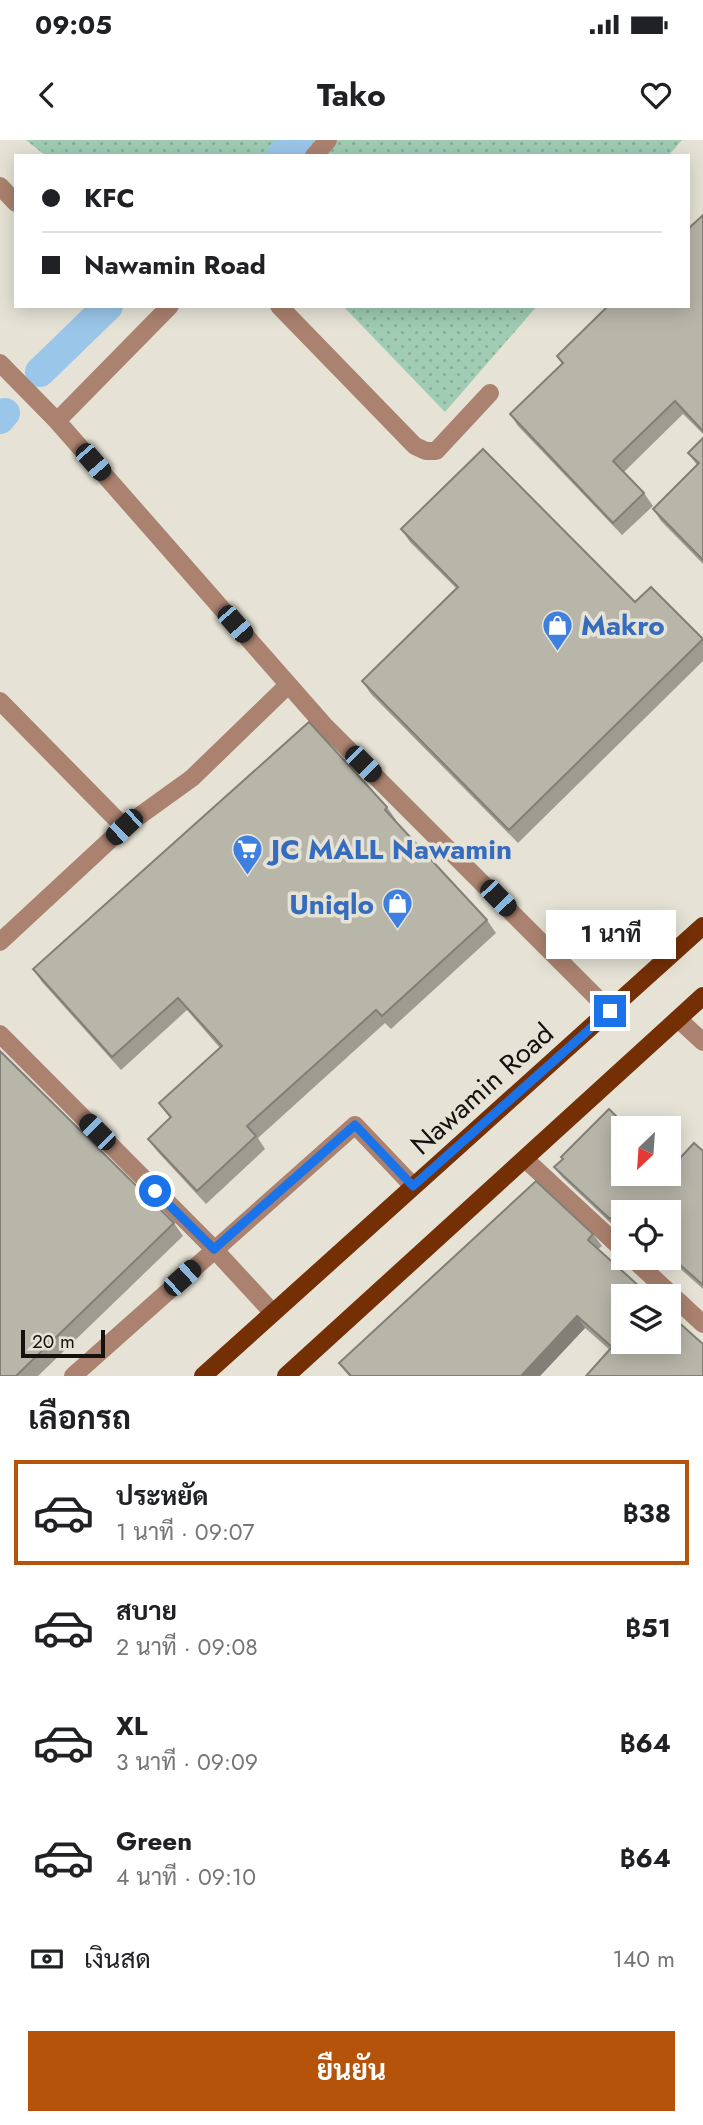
<!DOCTYPE html>
<html lang="th">
<head>
<meta charset="utf-8">
<style>
	body { margin:0; font-family:Jost,Sarabun,sans-serif; background:#f6f6f6; color:#202124; height:100vh; display:flex; flex-direction:column; font-size:26px; white-space:nowrap }
	* { box-sizing:border-box; margin:0 }
	p { font-size:23px; color:#757577 }
	.icon { flex:none; width:38px; height:38px; fill:none; stroke:currentColor; stroke-width:2; stroke-linecap:round; stroke-linejoin:round }
	.map { position:relative; height:1236px; overflow:hidden }
	.side { display:flex; flex-direction:column; background:#fff; flex:1 }
	.side>* { flex:none }
	.top-card { position:absolute; left:14px; top:14px; width:676px; height:154px; border-radius:0px; box-shadow:0 4px 18px #0003; display:grid; align-content:center; height:154px; padding:0 28px; background:#fff }
	.needle { width:46px; rotate:205deg }
	.fabs { position:absolute; left:611px; top:976px; display:grid; gap:14px }
	.fabs a { display:grid; place-items:center; width:70px; height:70px; border-radius:0px; background:#fff; box-shadow:0 4px 18px #0003; font-size:35px }
	.scale { position:absolute; left:21px; bottom:18px; width:84px; box-sizing:border-box; padding-left:7px; border:4px solid #13120e; border-top:0; font-size:19px; line-height:24px; white-space:nowrap; color:#13120e; -webkit-text-stroke:5px #e6e3d6; paint-order:stroke }
	.end { position:absolute; width:32px; height:32px; margin:-16px; border:9px solid #1a73e8; background:#fff; box-shadow:0 0 0 4px #fff }
	.from { border-radius:50% }
	.bubble { position:absolute; height:49px; border-radius:0px; background:#fff; box-shadow:0 4px 18px #0003; font-size:23px; font-weight:700; line-height:49px; text-align:center }
	.car { position:absolute; width:21px; height:42px; margin:-21px -10px; border-radius:9px; box-shadow:0 0 5px 2px #0007; background:linear-gradient(#222 24%,#8ab4d8 0 40%,#222 0 76%,#8ab4d8 0 86%,#222 0) }
	.top-card b { display:flex; align-items:center; gap:24px; height:66px; font-size:26px }
	.top-card b+b { border-top:2px solid #e0e0e0 }
	.top-card i { width:18px; height:18px; background:#202124 }
	ul { padding:0; list-style:none }
	li { display:flex; align-items:center; gap:21px; height:105px; margin:0 14px 10px; padding:0 14px; border:4px solid transparent; border-radius:0px }
	li div { flex:1 }
	li b { display:block; font-size:26px }
	li em { font-style:normal; font-weight:700 }
	li.selected { border-color:#b45309 }
	li>.icon { width:63px; height:63px; stroke-width:1.5 }
	h2 { padding:0 28px; font-size:32px; line-height:84px }
	.pay { display:flex; align-items:center; gap:18px; height:77px; padding:0 28px; font-size:26px }
	.pay p { margin-inline-start:auto }
	.primary-button { display:flex; gap:14px; margin-top:auto; padding:14px 28px }
	.primary-button a { flex:1; height:80px; border-radius:0px; background:#b45309; color:#fff; font-size:28px; font-weight:700; line-height:80px; text-align:center }
	.status { display:flex; justify-content:space-between; align-items:center; height:49px; padding:0 35px; background:#fff; direction:ltr }
	.status svg { height:19px; fill:currentColor }
	header { display:flex; justify-content:space-between; align-items:center; height:91px; padding:0 28px; background:#fff; font-size:32px; font-weight:700 }
	.map>svg:first-child { display:block }
</style>
</head>
<body>
<div class="status"><b>09:05</b><svg viewBox="0 0 49 12"><path d="M0 12V9h3v3zM5 12V6h3v6zM10 12V3h3v9zM15 12V0h3v12zM26 1h20v11H26zM47 4h2v5h-2z"/></svg></div>
<header><svg class="icon" aria-label="back" viewBox="0 0 24 24"><path d="M15 5l-7 7 7 7"/></svg>Tako<svg class="icon" aria-label="heart" viewBox="0 0 24 24"><path d="M12 20l-8-8c-3-5 5-10 8-4 3-6 11-1 8 4z"/></svg></header>
<div class="map">
<svg width="703" height="1236" viewBox="0 0 703 1236">
	<defs>
		<pattern id="grass-dots" width="8" height="8" patternUnits="userSpaceOnUse" patternTransform="scale(1.75)"><rect width="8" height="8" fill="#9fccb3"/><path d="M2 2h.1M6 6h.1" fill="none" stroke="#88ae99" stroke-width="1.8" stroke-linecap="round"/></pattern>
	</defs>
	<rect width="100%" height="100%" fill="#e6e3d6"/>
	<path fill="url(#grass-dots)" d="M26,0H682L668,16H46Z
		M343,166H537L445,272Z"/>
	<g fill="none" stroke-linecap="round" stroke-linejoin="round">
		<path stroke="#9ac6e9" stroke-width="30" d="M281,16L298,0
			M40,232L108,166
			M0,279L5,273"/>
		<path stroke="#ab826f" stroke-width="18" d="M314,16L328,0
			M0,46L16,63
			M279,166L415,306L426,311H436L490,253
			M0,223L57,281L324,585L610,871
			M57,281L170,166
			M0,561L124,687
			M0,802L124,687L192,638L288,545
			M678,879L703,902
			M0,894L214,1109L273,1173
			M525,1019L623,1110
			M632,1118L703,1184
			M73,1236L355,985L413,1046"/>
		<path stroke="#742f05" stroke-width="18" d="M203,1236L703,786
			M286,1236L703,856"/>
	</g>
	<path fill="#9e9c91" d="M703,75V294L683,274L624,332L644,353L653,366L622,395L518,286L510,274L562,224L557,216Z
		M703,298V424L661,381L653,369L697,325L688,313Z
		M401,389L635,462L703,499V521L518,703L371,554L362,541L456,448L410,402Z
		M387,667L396,680L395,681L487,780L496,793L391,889L385,883L258,998L265,1009L206,1064L157,1011L148,999L170,978L159,963L220,908L187,870L121,930L42,842L33,829Z
		M703,1011V1149L668,1118V1073H623V1085L618,1090L562,1037L554,1027L669,1030Z
		M174,1083L183,1096L38,1236H0Z
		M593,1094L602,1106L598,1109L623,1202L610,1210L585,1188L540,1236H349L339,1223Z"/>
	<path fill="#817f76" d="M577,1176L585,1188L540,1236H521Z"/>
	<path fill="#b8b5a9" stroke="#817f76" stroke-width="2" d="M703,75V291L675,261L613,321L644,353L613,383L510,274L563,223L557,216L608,166H688V89Z
		M703,298V420L653,369L699,323L688,313Z
		M483,309L635,462L651,447L703,499L509,690L362,541L458,447L401,389Z
		M309,582L387,667L385,670L487,780L382,876L376,870L247,986L256,996L197,1051L148,999L171,977L159,963L222,906L178,858L112,917L33,829Z
		M0,911L174,1083L16,1236H0Z
		M609,969L629,989H623V1034H668V1029L669,1030L694,1003L703,1011V1145L668,1114V1073H623L619,1070L610,1079L554,1027L563,1019L561,1017Z
		M536,1041L593,1094L588,1100L651,1157H623V1202H668V1173L703,1204V1236H586L612,1207L577,1176L521,1236H351L339,1223Z"/>
	<g fill="none" stroke-linecap="round" stroke-linejoin="round">
		<path stroke="#1a73e8" stroke-width="9" d="M155,1051L214,1109L355,985L413,1046L610,871"/>
	</g>
	<defs>
		<symbol id="shop-pin" viewBox="-11 -11 22 30"><path d="M0 17L-7.5 6A9.5 9.5 0 1 1 7.5 6Z" fill="#3f7fe0" stroke="#e6e3d6"/><path d="M-5-2.5h2.3a2.7 3.5 0 0 1 5.4 0H5L5.5 6h-11ZM-1.5-2.5h3a1.5 2.3 0 0 0-3 0Z" fill="#fff"/></symbol>
		<symbol id="supermarket-pin" viewBox="-11 -11 22 30"><path d="M0 17L-7.5 6A9.5 9.5 0 1 1 7.5 6Z" fill="#3f7fe0" stroke="#e6e3d6"/><path d="M-6-5.5h2.5l.6 2H6L4.5 2H-2.5L-4.4-4H-6ZM-1.5 3.2a1.3 1.3 0 1 0 .1 0ZM3 3.2a1.3 1.3 0 1 0 .1 0Z" fill="#fff"/></symbol>
	</defs>
	<g fill-rule="evenodd">
		<use href="#shop-pin" x="540" y="468" width="35" height="47"/>
		<use href="#supermarket-pin" x="230" y="692" width="35" height="47"/>
		<use href="#shop-pin" x="380" y="746" width="35" height="47"/>
	</g>
	<g text-anchor="middle" dominant-baseline="central" stroke-width="7" stroke-linejoin="round" paint-order="stroke">
		<g font-size="28" font-weight="bold" fill="#366cbe" stroke="#e6e3d6" text-anchor="start">
			<text x="581" y="485">Makro</text>
			<text x="271" y="709">JC MALL Nawamin</text>
			<text x="374" y="764" text-anchor="end">Uniqlo</text>
		</g>
		<g font-size="28" fill="#13120e" stroke="#e6e3d6">
			<text transform="translate(482 949) rotate(-42)">Nawamin Road</text>
		</g>
	</g>
</svg>
<div class="fabs">
<a><svg class="needle" viewBox="-14 -14 28 28"><path d="M0-13l5 13h-10z" fill="#e53935"/><path d="M0 13l5-13h-10z" fill="#757577"/></svg></a>
<a><svg class="icon" aria-label="locate" viewBox="0 0 24 24"><circle cx="12" cy="12" r="6"/><path d="M12 2v4M12 18v4M2 12h4M18 12h4"/></svg></a>
<a><svg class="icon" aria-label="layers" viewBox="0 0 24 24"><path d="M12 4l9 5-9 5-9-5zM3 14l9 5 9-5"/></svg></a>
</div>
<div class="scale">20 m</div>
<i class="end from" style="left:155px;top:1051px"></i>
<i class="end" style="left:610px;top:871px"></i>
<div class="bubble" style="left:546px;top:770px;width:130px">1 นาที</div>
<i class="car" style="left:93px;top:322px;rotate:139deg"></i>
<i class="car" style="left:235px;top:484px;rotate:139deg"></i>
<i class="car" style="left:363px;top:624px;rotate:135deg"></i>
<i class="car" style="left:124px;top:687px;rotate:227deg"></i>
<i class="car" style="left:498px;top:758px;rotate:136deg"></i>
<i class="car" style="left:97px;top:992px;rotate:315deg"></i>
<i class="car" style="left:182px;top:1138px;rotate:48deg"></i>
<div class="top-card">
<b><i class="from"></i>KFC</b>
<b><i></i>Nawamin Road</b>
</div>
</div>
<section class="side">
<h2>เลือกรถ</h2>
<ul>
<li class="selected"><svg class="icon" aria-label="car" viewBox="0 0 24 24"><path d="M5 17H2v-5l4-1 3-4h7l3 4 3 1v5h-3M9 17h6M6 11h13"/><circle cx="7" cy="17" r="2"/><circle cx="17" cy="17" r="2"/></svg><div><b>ประหยัด</b><p>1 นาที · 09:07</p></div><em>฿38</em></li>
<li><svg class="icon" aria-label="car" viewBox="0 0 24 24"><path d="M5 17H2v-5l4-1 3-4h7l3 4 3 1v5h-3M9 17h6M6 11h13"/><circle cx="7" cy="17" r="2"/><circle cx="17" cy="17" r="2"/></svg><div><b>สบาย</b><p>2 นาที · 09:08</p></div><em>฿51</em></li>
<li><svg class="icon" aria-label="car" viewBox="0 0 24 24"><path d="M5 17H2v-5l4-1 3-4h7l3 4 3 1v5h-3M9 17h6M6 11h13"/><circle cx="7" cy="17" r="2"/><circle cx="17" cy="17" r="2"/></svg><div><b>XL</b><p>3 นาที · 09:09</p></div><em>฿64</em></li>
<li><svg class="icon" aria-label="car" viewBox="0 0 24 24"><path d="M5 17H2v-5l4-1 3-4h7l3 4 3 1v5h-3M9 17h6M6 11h13"/><circle cx="7" cy="17" r="2"/><circle cx="17" cy="17" r="2"/></svg><div><b>Green</b><p>4 นาที · 09:10</p></div><em>฿64</em></li>
</ul>
<div class="pay"><svg class="icon" aria-label="cash" viewBox="0 0 24 24"><path d="M3 7h18v10H3z"/><circle cx="12" cy="12" r="2"/></svg>เงินสด<p>140 m</p></div>
<div class="primary-button"><a>ยืนยัน</a></div>
</section>
</body>
</html>
